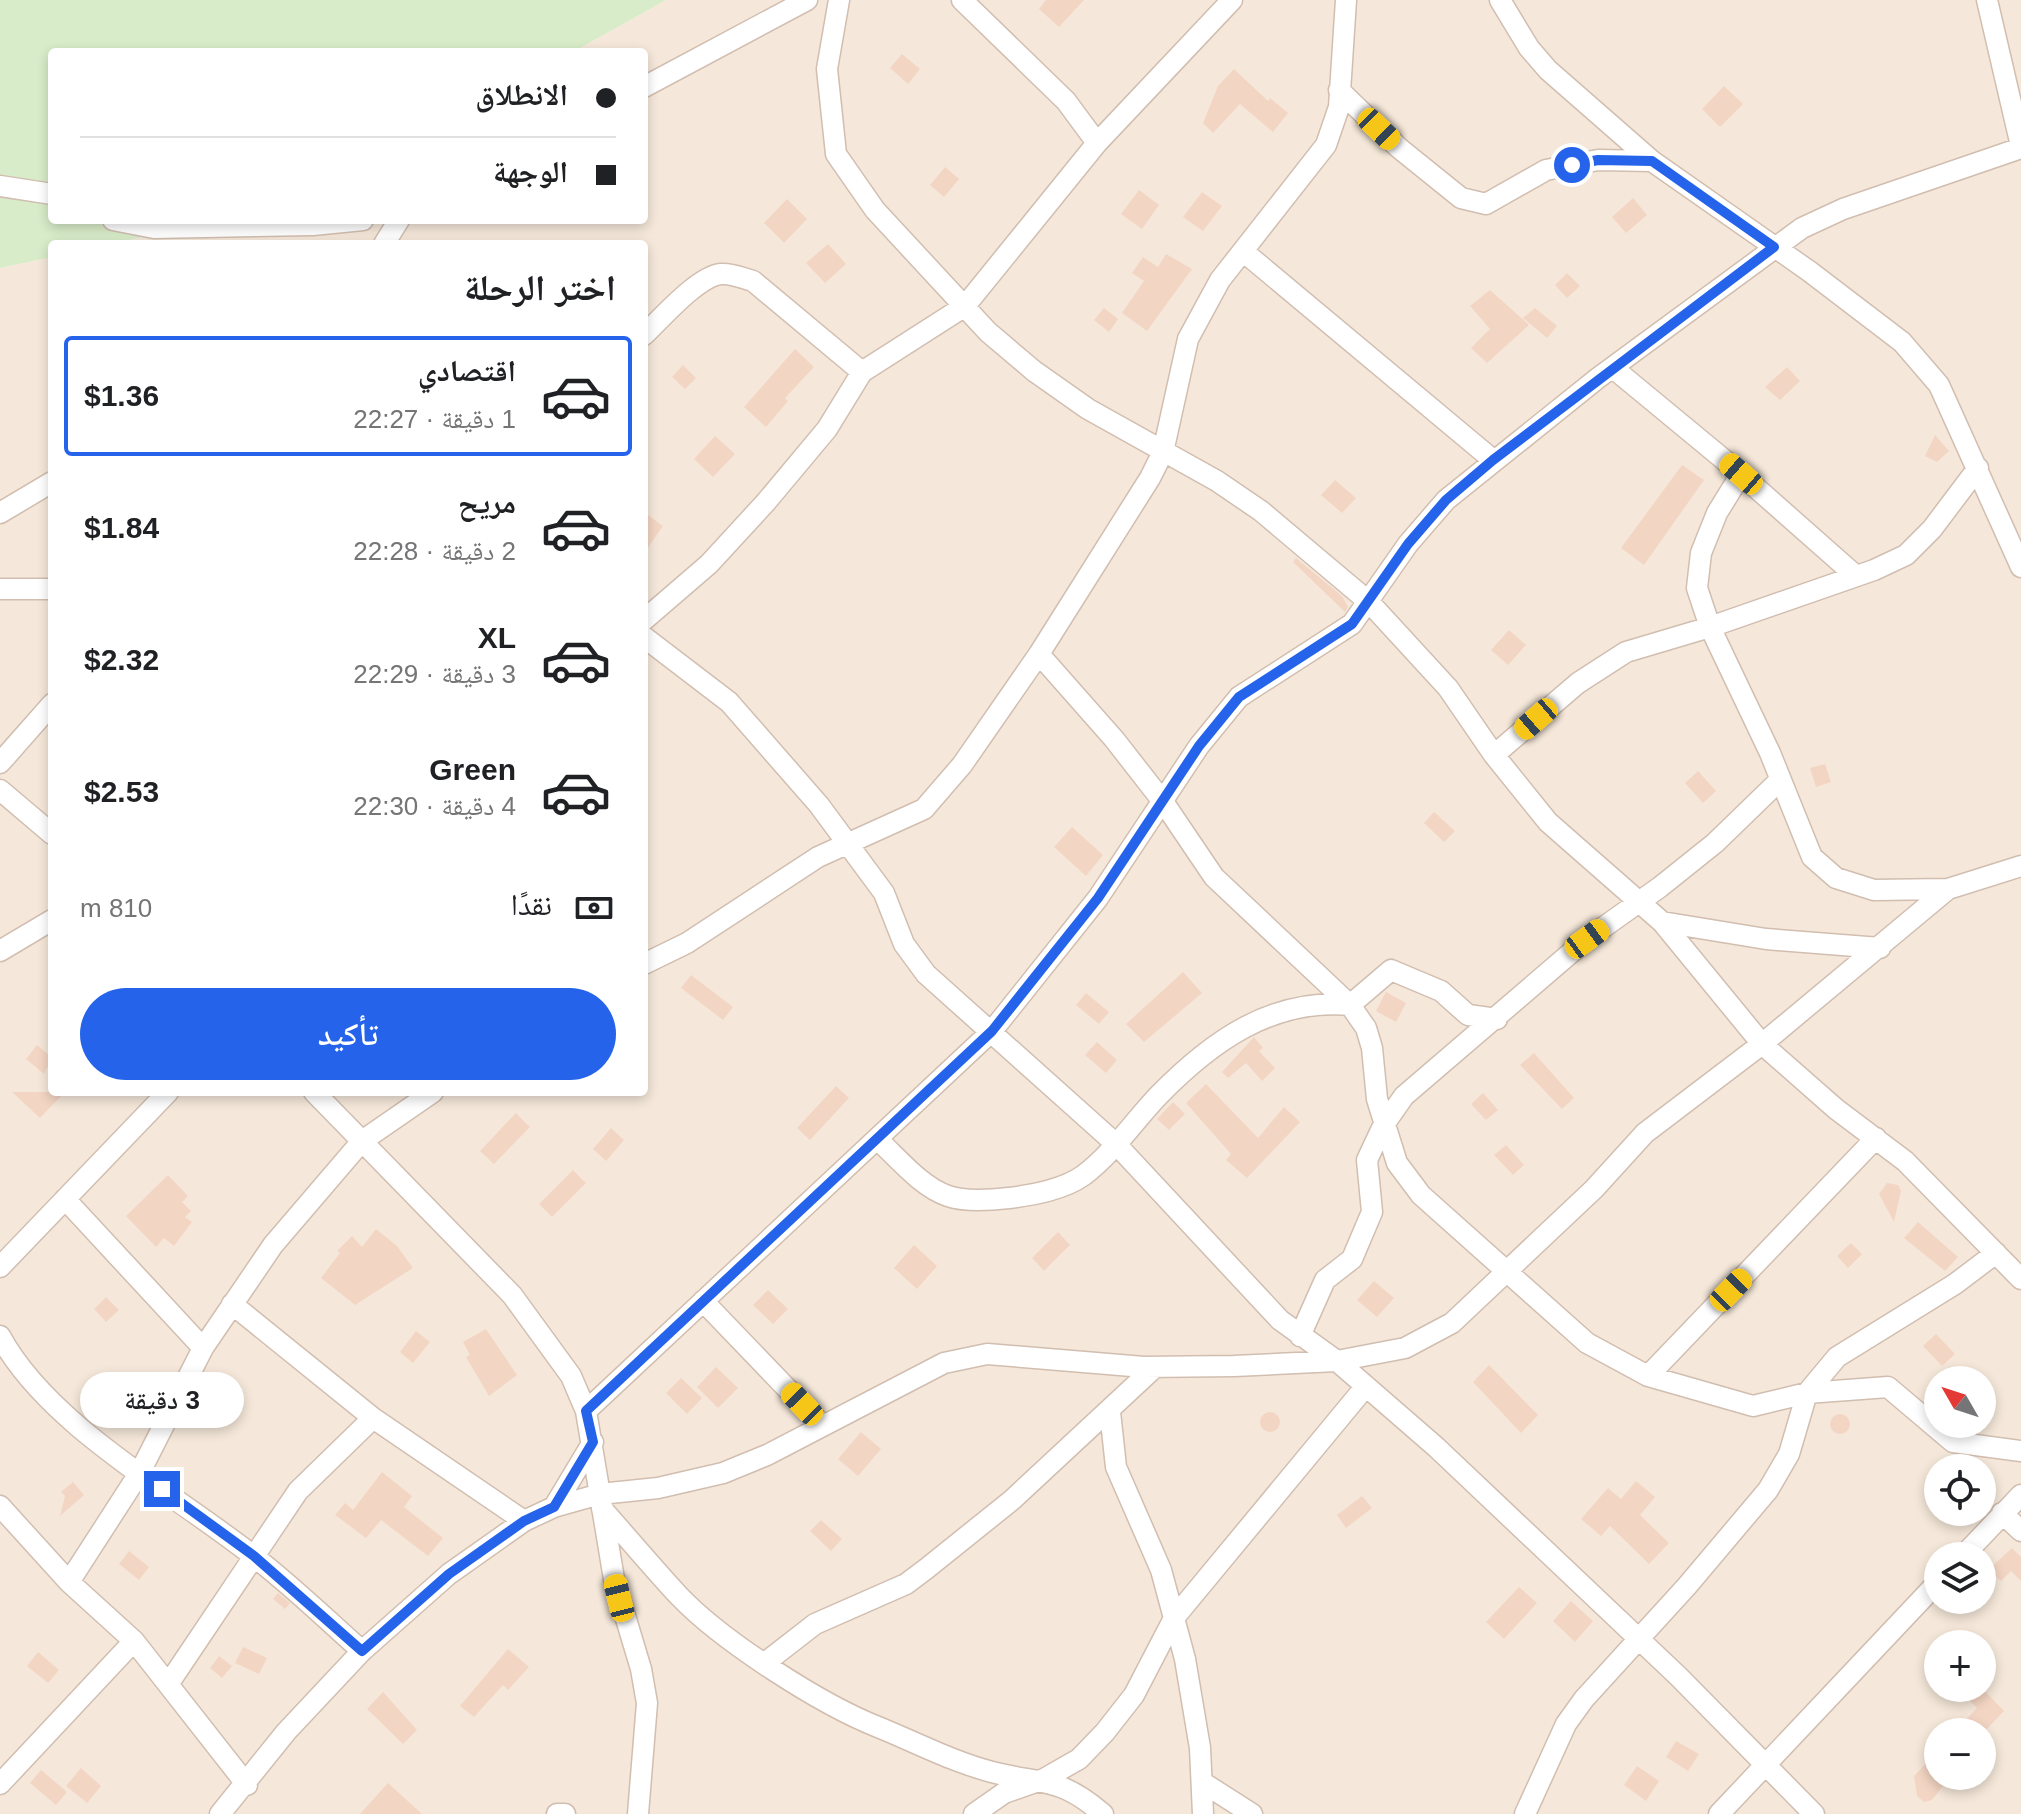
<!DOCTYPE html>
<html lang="ar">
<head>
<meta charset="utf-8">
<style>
	body { margin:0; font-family:Arial,"Noto Naskh Arabic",sans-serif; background:#f6f6f6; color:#202124; direction:rtl; height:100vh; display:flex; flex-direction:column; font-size:30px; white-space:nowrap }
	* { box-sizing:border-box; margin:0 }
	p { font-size:26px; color:#757577 }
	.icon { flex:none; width:44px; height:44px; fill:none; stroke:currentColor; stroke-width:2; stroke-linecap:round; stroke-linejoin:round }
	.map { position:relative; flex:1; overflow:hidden; direction:ltr }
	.sheet { position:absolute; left:48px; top:240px; width:600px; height:856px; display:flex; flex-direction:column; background:#fff; border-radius:8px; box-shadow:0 4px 12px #0003; direction:rtl }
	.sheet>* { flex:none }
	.top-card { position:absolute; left:48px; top:48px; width:600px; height:176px; border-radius:8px; box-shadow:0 4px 12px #0003; direction:rtl; display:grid; align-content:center; height:176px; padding:0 32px; background:#fff }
	.needle { width:52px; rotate:309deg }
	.tools { position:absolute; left:1924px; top:1366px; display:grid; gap:16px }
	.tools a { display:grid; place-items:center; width:72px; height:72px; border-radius:50%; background:#fff; box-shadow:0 4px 12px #0003; font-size:40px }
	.end { position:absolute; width:36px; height:36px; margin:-18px; border:10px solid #2563eb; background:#fff; box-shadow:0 0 0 4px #fff }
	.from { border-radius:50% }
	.bubble { position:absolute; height:56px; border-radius:28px; background:#fff; box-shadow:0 4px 12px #0003; font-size:26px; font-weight:600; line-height:56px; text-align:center; direction:rtl }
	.car { position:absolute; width:24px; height:48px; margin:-24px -12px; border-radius:10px; box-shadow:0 0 6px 2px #0007; background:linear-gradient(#f5c518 24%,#345 0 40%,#f5c518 0 76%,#345 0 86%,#f5c518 0) }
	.top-card b { display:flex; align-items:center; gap:28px; height:76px; font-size:30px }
	.top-card b+b { border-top:2px solid #e0e0e0 }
	.top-card i { width:20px; height:20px; background:#202124 }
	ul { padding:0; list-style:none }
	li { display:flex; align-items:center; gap:24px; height:120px; margin:0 16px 12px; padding:0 16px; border:4px solid transparent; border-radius:8px }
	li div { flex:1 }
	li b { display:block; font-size:30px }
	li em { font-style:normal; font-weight:600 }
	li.active { border-color:#2563eb }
	li>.icon { width:72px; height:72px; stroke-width:1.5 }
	h2 { padding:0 32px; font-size:36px; line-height:96px }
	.pay { display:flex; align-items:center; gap:20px; height:88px; padding:0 32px; font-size:30px }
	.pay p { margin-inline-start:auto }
	.primary-button { display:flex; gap:16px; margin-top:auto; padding:16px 32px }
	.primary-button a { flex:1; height:92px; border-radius:48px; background:#2563eb; color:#fff; font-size:32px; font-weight:600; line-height:92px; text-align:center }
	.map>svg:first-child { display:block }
</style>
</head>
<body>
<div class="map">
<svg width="2021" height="1814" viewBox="0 0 2021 1814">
	<rect width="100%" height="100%" fill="#fdf6ec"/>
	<path fill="#f5e8da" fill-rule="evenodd" d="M666,0H2021V1814H0V268L52,257V1092H644V244H112L215,220H644V52H573ZM1938,1380H1982V1424H1938ZM1938,1468H1982V1512H1938ZM1938,1556H1982V1600H1938ZM1938,1644H1982V1688H1938ZM1938,1732H1982V1776H1938Z"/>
	<path fill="#d8ecc9" d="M0,0H666L573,52H52V220H215L112,244H52V257L0,268Z"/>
	<path fill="#f3d5c3" d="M1046,0H1084L1059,27L1039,9Z
		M902,54L920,69L908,84L890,68Z
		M1234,69L1268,101L1270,98L1288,113L1273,132L1240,104L1213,133L1203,123L1218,86Z
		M1724,86L1743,104L1720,127L1702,109Z
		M945,167L959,179L944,197L930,185Z
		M1139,190L1159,205L1142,229L1121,214Z
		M1202,192L1222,206L1203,231L1183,217Z
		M1633,198L1647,215L1626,233L1612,217Z
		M787,199L807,219L784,243L764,223Z
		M828,244L846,264L825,283L806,263Z
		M1166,254L1192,269L1147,331L1122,313L1144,281L1132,273L1143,257L1158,267Z
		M1567,273L1580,286L1567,298L1555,285Z
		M1490,290L1529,325L1487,363L1471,348L1490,329L1470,306Z
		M1104,308L1118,319L1109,332L1094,320Z
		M1535,308L1557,326L1547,338L1523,318Z
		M795,349L814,367L785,398L788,401L766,427L744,407Z
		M683,365L696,378L685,389L672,377Z
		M1787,367L1800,381L1780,400L1765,387Z
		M1935,435L1949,451L1937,462L1925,456Z
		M715,436L735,454L713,477L694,459Z
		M1682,465L1704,480L1644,565L1621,548Z
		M1335,480L1356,498L1342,513L1321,495Z
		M644,512L663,526L644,553Z
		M1296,558L1342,596L1348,607L1345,612L1293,562Z
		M1509,630L1526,645L1508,665L1491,650Z
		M1825,764L1831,782L1816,787L1810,768Z
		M1698,771L1716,791L1703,803L1685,783Z
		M1434,812L1455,831L1444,842L1424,823Z
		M1072,827L1103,855L1086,876L1054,847Z
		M1183,972L1202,993L1144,1042L1126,1024Z
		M691,975L733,1007L723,1020L681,988Z
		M1386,992L1406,1003L1396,1022L1376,1011Z
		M1086,993L1109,1012L1099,1024L1076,1005Z
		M1254,1037L1263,1048L1259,1051L1275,1068L1262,1081L1246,1063L1228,1078L1222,1072Z
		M1097,1042L1117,1060L1106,1073L1085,1055Z
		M37,1045L52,1058L44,1074L26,1059Z
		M1534,1053L1574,1098L1562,1109L1520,1065Z
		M1206,1084L1258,1138L1284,1107L1300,1122L1247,1178L1226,1160L1231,1154L1186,1103Z
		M836,1086L849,1098L810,1140L797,1128Z
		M12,1092H65L40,1118Z
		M1483,1093L1498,1110L1486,1120L1471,1104Z
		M1173,1102L1185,1114L1169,1130L1157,1119Z
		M516,1113L530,1127L494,1164L480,1151Z
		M611,1128L624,1140L606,1161L593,1149Z
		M1506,1145L1524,1165L1513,1175L1494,1155Z
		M573,1170L586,1183L552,1217L539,1204Z
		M168,1175L188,1196L182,1202L191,1211L185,1217L192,1222L174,1246L164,1238L156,1247L126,1216Z
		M1887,1183L1898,1185L1901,1191L1894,1222L1879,1194Z
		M1918,1222L1958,1257L1945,1271L1904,1238Z
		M376,1229L397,1246L413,1268L355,1305L321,1278L340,1253L337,1251L352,1236L362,1247Z
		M1058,1232L1070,1245L1044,1271L1032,1258Z
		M1851,1243L1862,1254L1848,1268L1837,1256Z
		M914,1245L937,1266L917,1289L894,1268Z
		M1374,1281L1394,1298L1377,1317L1357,1300Z
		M768,1290L788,1309L773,1324L753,1305Z
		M106,1297L119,1310L106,1322L94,1309Z
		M486,1329L517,1375L489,1396L466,1357L470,1355L463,1342Z
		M416,1331L430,1342L413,1363L400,1352Z
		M1936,1334L1955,1354L1942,1366L1923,1346Z
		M1489,1365L1538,1415L1521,1433L1473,1382Z
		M716,1367L738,1388L718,1408L697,1387Z
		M681,1378L702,1398L687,1414L666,1393Z
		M1260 1422a10 10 0 1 1 20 0a10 10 0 1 1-20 0Z
		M1830 1424a10 10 0 1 1 20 0a10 10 0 1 1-20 0Z
		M861,1432L881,1449L858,1476L838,1459Z
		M382,1472L412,1496L404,1507L443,1538L428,1556L381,1520L366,1538L335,1515L345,1503L353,1510Z
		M1636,1481L1655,1497L1640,1515L1669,1543L1649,1564L1610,1526L1601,1536L1581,1519L1608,1488L1621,1499Z
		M73,1482L84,1495L60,1516L65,1496L61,1492Z
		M1362,1496L1372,1508L1346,1528L1337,1515Z
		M821,1520L842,1539L831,1551L810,1531Z
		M2012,1548L2021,1557V1581L2011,1571L2001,1581L1989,1569Z
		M129,1551L149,1567L139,1580L119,1564Z
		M1519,1587L1537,1603L1504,1639L1486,1622Z
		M278,1593L290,1603L285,1609L273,1599Z
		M1571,1601L1593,1621L1575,1642L1553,1621Z
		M243,1647L267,1658L259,1674L235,1663Z
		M508,1649L529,1667L508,1690L503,1685L474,1717L460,1706Z
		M38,1652L59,1670L48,1683L27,1666Z
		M219,1656L232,1666L222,1678L210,1668Z
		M1982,1688L2004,1711L1984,1732H1954L1977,1708L1970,1701Z
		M383,1692L417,1730L403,1744L367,1709Z
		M1676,1741L1699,1754L1688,1771L1666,1757Z
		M1938,1751V1776H1951L1932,1800L1924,1802L1917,1796L1914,1776Z
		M1637,1766L1659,1781L1646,1801L1624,1785Z
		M81,1768L101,1786L87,1803L66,1786Z
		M41,1770L67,1792L56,1805L30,1783Z
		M388,1783L422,1814H360Z"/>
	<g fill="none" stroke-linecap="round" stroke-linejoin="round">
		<defs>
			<path id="street" d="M839,0L827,69L836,154L875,210L988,332L1034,371L1088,409L1217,481L1261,511L1369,602L1448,688L1494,755L1548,822L1662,922L1762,1044L1836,1109L1905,1161L2021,1279
				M1500,0L1529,48L1548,70L1652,161L1809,271L1902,342L1939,385L2021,567
				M1987,0L2021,146
				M644,87L807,0
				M1339,90L1399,148L1461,198L1486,204L1546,170L1598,160L1652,161
				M1097,143L1232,0
				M0,186L52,194
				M113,220L154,228L313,225L363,220
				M384,244L399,220
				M1244,252L1493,460
				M644,335C661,319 698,276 721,274C732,273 742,278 753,281L862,372
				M1613,368L1728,463L1856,576
				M1741,474L1717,513L1701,553L1697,588L1710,627L1770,753L1812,857L1836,878L1874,890L1948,889
				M0,513L52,482
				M0,589H52
				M644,620L709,564L766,502L827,429L862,372L965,306L1097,143L1066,101L962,0
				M644,637L729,702L819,805L884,893L904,944L926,974L1116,1144L1280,1320L1337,1361L1436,1447L1678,1676L1814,1814
				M1039,654L1114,739L1164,803L1214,877L1350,1005L1366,1028L1372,1048L1377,1099L1397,1163L1421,1195L1587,1343L1648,1376L1753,1406L1807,1393L1888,1387L1953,1442L2021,1451
				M1494,755L1578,683L1626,652L1710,627L1874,570L1906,555L1932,529L1978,468
				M0,763L52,704
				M0,790L52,834
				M1662,922L1766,939L1880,948
				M0,951L52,920
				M644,964L687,943L818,857L924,809L962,765L1039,654L1150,478L1163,452L1188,339L1220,280L1326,145L1339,107L1346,0
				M314,1092L512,1295L571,1376L586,1411L614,1579L641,1669L647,1703L638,1814
				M877,1139C897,1157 921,1187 948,1196C965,1202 991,1200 1009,1198C1033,1195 1063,1190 1084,1175C1113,1153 1134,1121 1159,1095C1212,1041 1272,998 1350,1005L1391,970L1441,991L1468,1015L1497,1019
				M65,1199L203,1348
				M0,1267L168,1092
				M703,1301L822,1425
				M232,1304L373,1418L524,1521
				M0,1336C48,1425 172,1492 252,1555C290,1584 326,1619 362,1651
				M1300,1336L1325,1280L1352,1259L1372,1212L1367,1160L1383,1126L1404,1096L1587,939L1660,887L1715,843L1780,780
				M1648,1376L1876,1138
				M586,1411L992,1031L1098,898L1199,746L1239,697L1352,624L1408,544L1446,500L1598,378L1802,228L1843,209L2021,148
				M1110,1412L1116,1467L1161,1570L1185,1659L1200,1748L1203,1814
				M0,1506L69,1582L134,1641L247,1785
				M554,1507L593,1442
				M602,1509C628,1538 653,1568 679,1596C722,1641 820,1704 878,1727C915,1742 953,1762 992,1772C1043,1785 1059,1776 1103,1814
				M2002,1513L2021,1531
				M1963,1556L2021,1495
				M69,1582L140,1472L203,1348L273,1245L362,1141L433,1092
				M766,1662L815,1624L906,1584L926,1569L1012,1500L1155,1367
				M169,1683L298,1491L373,1418
				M1202,1782L1252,1814
				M0,1784L134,1641
				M220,1814L286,1732L362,1651L449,1574L524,1521L554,1507L600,1494L658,1488L723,1473L767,1455L944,1363L987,1354L1144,1367L1234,1366L1337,1361L1405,1348L1452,1323L1594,1189L1645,1133L1762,1044L1948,889L2021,866
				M557,1814H565
				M974,1814L1004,1793L1044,1779L1079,1759L1105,1732L1134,1695L1174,1618L1366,1386
				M1525,1814L1566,1724L1584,1699L1687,1586L1768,1490L1789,1454L1807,1393L1837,1357L1955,1284L1996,1253
				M1719,1814L1938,1582"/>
		</defs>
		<use href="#street" stroke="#d1beb0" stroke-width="23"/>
		<use href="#street" stroke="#fff" stroke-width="20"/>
	</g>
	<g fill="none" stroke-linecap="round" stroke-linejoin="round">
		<path stroke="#2563eb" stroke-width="10" d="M162,1489L254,1556L362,1651L449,1574L524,1521L554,1507L593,1442L586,1411L992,1031L1098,898L1199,746L1239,697L1352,624L1408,544L1446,500L1493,460L1774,247L1652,161L1598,160L1572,165"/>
	</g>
</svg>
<div class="tools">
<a><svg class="needle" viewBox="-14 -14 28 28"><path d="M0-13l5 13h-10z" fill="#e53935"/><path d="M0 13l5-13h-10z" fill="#757577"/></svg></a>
<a><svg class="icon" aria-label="locate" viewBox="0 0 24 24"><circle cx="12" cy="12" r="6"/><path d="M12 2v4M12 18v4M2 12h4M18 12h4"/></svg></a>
<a><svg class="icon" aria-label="layers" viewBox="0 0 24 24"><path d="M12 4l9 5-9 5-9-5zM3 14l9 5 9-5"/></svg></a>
<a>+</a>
<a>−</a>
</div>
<i class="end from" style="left:1572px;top:165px"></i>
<i class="end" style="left:162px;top:1489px"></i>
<div class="bubble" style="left:80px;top:1372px;width:164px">3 دقيقة</div>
<i class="car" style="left:1379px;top:129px;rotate:134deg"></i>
<i class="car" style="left:1741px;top:474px;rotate:311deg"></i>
<i class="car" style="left:1536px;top:719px;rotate:229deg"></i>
<i class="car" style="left:1587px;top:939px;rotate:54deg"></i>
<i class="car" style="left:1731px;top:1290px;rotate:44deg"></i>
<i class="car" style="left:802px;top:1404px;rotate:316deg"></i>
<i class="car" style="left:619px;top:1598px;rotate:346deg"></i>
<div class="top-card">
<b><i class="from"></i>الانطلاق</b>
<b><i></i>الوجهة</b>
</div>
<section class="sheet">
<h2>اختر الرحلة</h2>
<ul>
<li class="active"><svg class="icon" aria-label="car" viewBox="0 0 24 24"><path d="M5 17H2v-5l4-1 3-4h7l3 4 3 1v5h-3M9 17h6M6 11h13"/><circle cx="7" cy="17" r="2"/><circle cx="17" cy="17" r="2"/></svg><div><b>اقتصادي</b><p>1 دقيقة · 22:27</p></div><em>$1.36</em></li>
<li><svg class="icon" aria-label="car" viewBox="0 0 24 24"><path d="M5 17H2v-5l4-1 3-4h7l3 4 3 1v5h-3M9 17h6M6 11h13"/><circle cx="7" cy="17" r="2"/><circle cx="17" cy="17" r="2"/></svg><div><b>مريح</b><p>2 دقيقة · 22:28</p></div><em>$1.84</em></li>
<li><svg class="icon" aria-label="car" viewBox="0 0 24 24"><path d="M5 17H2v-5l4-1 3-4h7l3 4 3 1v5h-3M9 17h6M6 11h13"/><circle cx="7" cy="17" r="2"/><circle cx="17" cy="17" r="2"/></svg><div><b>XL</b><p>3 دقيقة · 22:29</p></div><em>$2.32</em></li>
<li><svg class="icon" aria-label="car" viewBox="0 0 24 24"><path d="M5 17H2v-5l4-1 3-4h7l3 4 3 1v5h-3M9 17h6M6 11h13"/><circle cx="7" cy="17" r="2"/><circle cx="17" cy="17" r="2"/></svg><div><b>Green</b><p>4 دقيقة · 22:30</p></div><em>$2.53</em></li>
</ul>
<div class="pay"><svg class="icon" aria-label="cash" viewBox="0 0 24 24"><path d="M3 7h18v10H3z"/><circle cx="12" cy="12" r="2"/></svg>نقدًا<p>810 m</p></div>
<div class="primary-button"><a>تأكيد</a></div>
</section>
</div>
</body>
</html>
